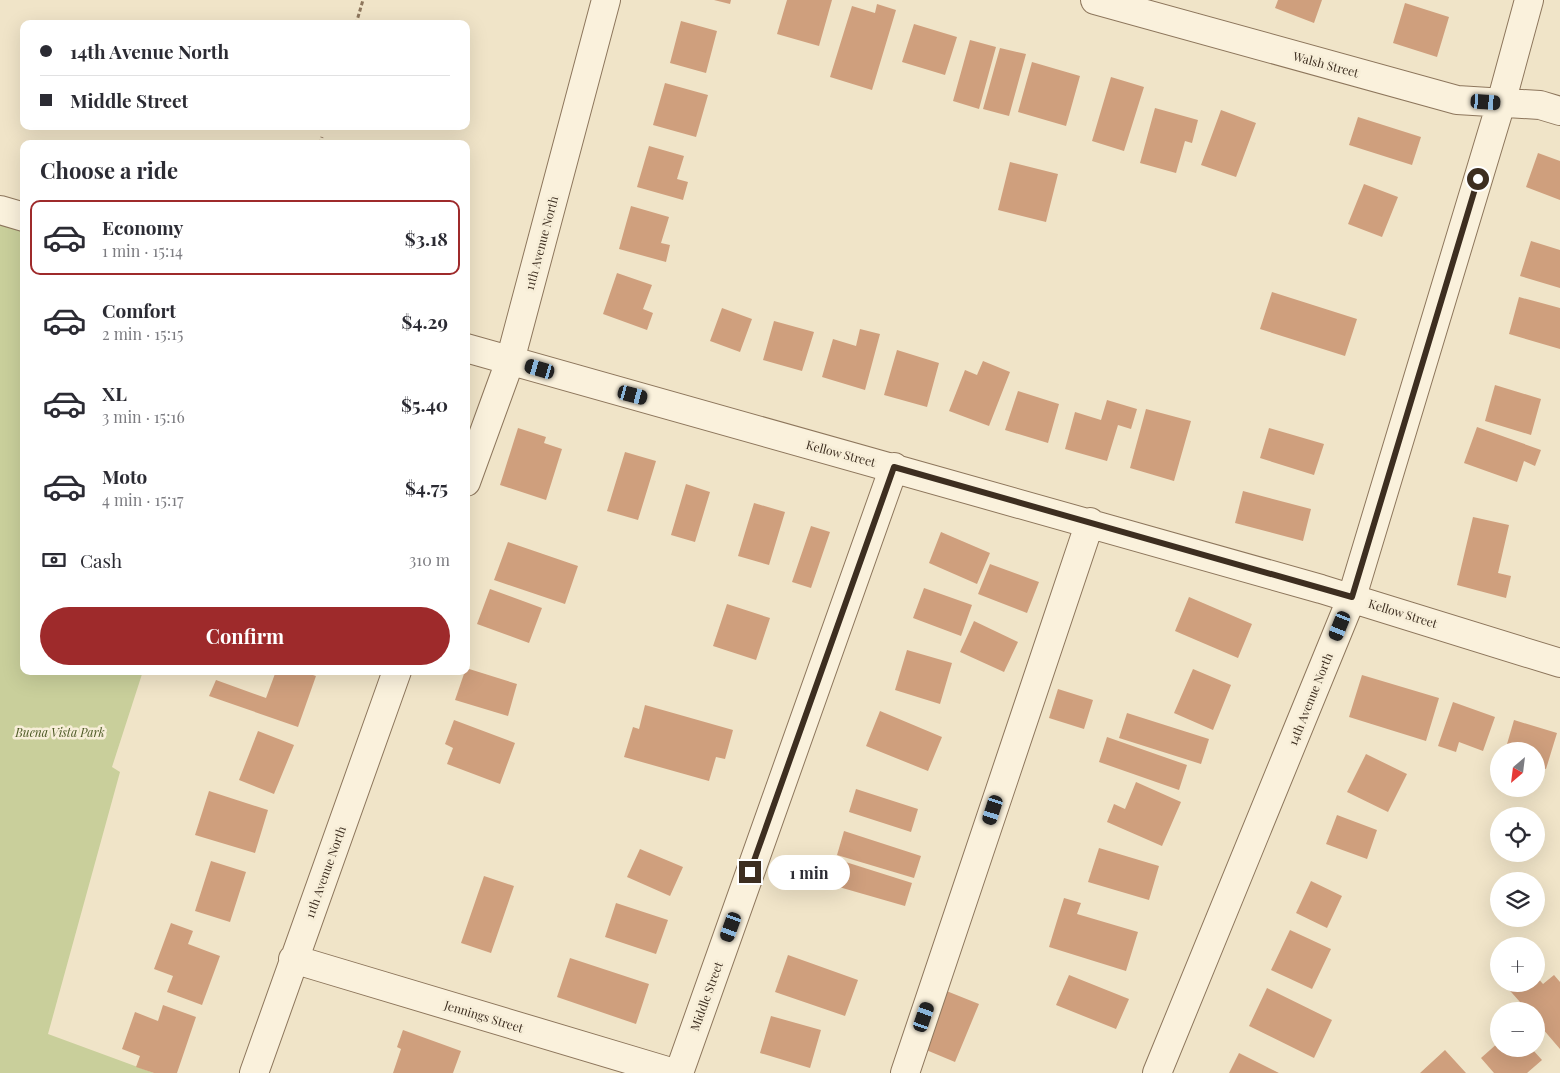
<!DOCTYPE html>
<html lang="en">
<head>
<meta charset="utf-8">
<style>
	body { margin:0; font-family:"Playfair Display",serif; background:#f7f7f7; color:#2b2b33; height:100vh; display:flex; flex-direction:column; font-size:19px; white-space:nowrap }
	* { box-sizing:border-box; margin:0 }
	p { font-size:16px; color:#7c7c81 }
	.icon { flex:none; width:28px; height:28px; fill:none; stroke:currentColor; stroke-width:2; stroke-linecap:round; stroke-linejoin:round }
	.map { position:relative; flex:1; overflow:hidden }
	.sheet { position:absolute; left:20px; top:140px; width:450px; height:535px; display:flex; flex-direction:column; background:#fff; border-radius:10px; box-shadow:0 5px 20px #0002 }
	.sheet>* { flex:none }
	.banner { position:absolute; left:20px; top:20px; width:450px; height:110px; border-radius:10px; box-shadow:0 5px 20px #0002; display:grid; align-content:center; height:110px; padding:0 20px; background:#fff }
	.needle { width:32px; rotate:208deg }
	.fabs { position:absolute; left:1490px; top:742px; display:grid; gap:10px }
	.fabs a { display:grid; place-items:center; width:55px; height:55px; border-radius:50%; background:#fff; box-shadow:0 5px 20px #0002; font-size:25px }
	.end { position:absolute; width:22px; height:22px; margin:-11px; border:6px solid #3d2e20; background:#fff; box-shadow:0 0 0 2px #fff }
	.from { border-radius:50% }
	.bubble { position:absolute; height:35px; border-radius:18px; background:#fff; box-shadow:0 5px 20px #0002; font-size:16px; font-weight:700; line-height:35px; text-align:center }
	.car { position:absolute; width:15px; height:30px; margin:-15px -8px; border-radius:6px; box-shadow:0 0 4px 1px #0007; background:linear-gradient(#222 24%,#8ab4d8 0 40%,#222 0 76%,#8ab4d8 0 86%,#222 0) }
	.banner b { display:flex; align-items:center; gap:18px; height:48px; font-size:19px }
	.banner b+b { border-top:1px solid #e1e1e2 }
	.banner i { width:12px; height:12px; background:#2b2b33 }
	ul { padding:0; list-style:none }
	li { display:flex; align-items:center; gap:15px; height:75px; margin:0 10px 8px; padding:0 10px; border:2px solid transparent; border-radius:10px }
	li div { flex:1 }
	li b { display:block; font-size:19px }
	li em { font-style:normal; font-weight:700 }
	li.current { border-color:#9e2a2b }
	li>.icon { width:45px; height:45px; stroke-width:1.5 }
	h2 { padding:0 20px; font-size:22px; line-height:60px }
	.pay { display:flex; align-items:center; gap:12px; height:55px; padding:0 20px; font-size:19px }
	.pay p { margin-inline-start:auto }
	.primary-button { display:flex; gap:10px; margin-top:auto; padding:10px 20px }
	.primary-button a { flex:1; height:58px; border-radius:30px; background:#9e2a2b; color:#fff; font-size:20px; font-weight:700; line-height:58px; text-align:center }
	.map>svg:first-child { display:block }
</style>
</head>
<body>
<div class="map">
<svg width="1560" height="1073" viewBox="0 0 1560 1073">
	<rect width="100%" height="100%" fill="#f0e4c8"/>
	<path fill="#c9cf9b" d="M0,225L24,232V671H143L112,767L120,772L48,1034L154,1073H0Z"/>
	<path fill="#cf9f7d" d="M714,0H731L730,4Z
		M787,0H832L819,46L777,34Z
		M1278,0H1322L1314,23L1275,8Z
		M1405,3L1449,17L1437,57L1393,43Z
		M877,4L896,10L872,90L830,77L852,6L875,13Z
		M681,21L717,31L706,73L670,63Z
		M914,24L957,37L945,75L902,62Z
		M970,40L996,47L979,109L953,101Z
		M1000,48L1026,54L1009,116L983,109Z
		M1032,62L1080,76L1066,126L1018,112Z
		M1111,77L1144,87L1124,151L1092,141Z
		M665,83L708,95L696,137L653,125Z
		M1155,108L1198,120L1192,143L1185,141L1176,173L1140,163Z
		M1221,110L1256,123L1236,177L1201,165Z
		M1358,117L1421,137L1412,165L1349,145Z
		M649,146L684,156L677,179L688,182L683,200L637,187Z
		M1538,153L1560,161V200L1526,187Z
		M1010,162L1058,174L1046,222L998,210Z
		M1364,184L1398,197L1382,237L1348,224Z
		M631,206L669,217L661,243L670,245L666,262L619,249Z
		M1531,241L1560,250V288L1520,276Z
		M617,273L652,285L643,309L653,313L647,330L603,314Z
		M1272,292L1357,319L1345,356L1260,329Z
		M1519,297L1560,308V349L1509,334Z
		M722,308L752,319L740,352L710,341Z
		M774,321L814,332L802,371L763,360Z
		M860,329L880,334L865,390L822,377L833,339L856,346Z
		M897,350L939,363L927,407L884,395Z
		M983,361L1010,372L989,426L949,411L965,370L977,375Z
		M1495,385L1541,399L1531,435L1485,421Z
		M1018,391L1059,404L1048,443L1005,430Z
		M1107,400L1137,409L1131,429L1118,425L1107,461L1065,449L1075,412L1101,420Z
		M1146,409L1191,421L1174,481L1130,468Z
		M1477,427L1541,450L1535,466L1524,461L1517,482L1464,463Z
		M518,428L546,437L544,443L562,449L546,500L500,485Z
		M1269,428L1324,444L1314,475L1260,458Z
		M625,452L656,461L638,520L607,511Z
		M686,484L710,492L695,542L671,535Z
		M1243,491L1311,509L1303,541L1235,523Z
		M754,503L785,512L769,565L738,556Z
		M1473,517L1509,525L1498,573L1511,576L1506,598L1457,585Z
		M811,526L830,532L811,588L792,582Z
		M941,532L990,553L977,584L929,563Z
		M508,542L578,566L565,604L494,580Z
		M990,564L1039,582L1027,613L978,594Z
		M924,588L972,605L961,636L913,618Z
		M490,589L542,608L529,643L477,624Z
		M1189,597L1252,624L1238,658L1175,631Z
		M727,604L770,618L756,660L713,646Z
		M974,621L1018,642L1004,672L960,652Z
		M907,650L952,663L940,704L895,690Z
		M466,668L517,684L508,716L455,700Z
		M1193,669L1231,685L1213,730L1174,713Z
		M276,671H301L316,676L298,727L209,696L216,680L266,698Z
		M1362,675L1439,698L1426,741L1349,717Z
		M1058,689L1093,700L1084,729L1049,718Z
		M1453,702L1495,717L1483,751L1459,742L1456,752L1438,746Z
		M645,705L733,730L725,759L716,757L709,781L624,757L633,727L639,729Z
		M880,711L942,737L928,771L866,746Z
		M1127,713L1209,739L1201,764L1119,738Z
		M454,720L515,743L500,784L447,764L453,748L445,744Z
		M1514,720L1557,733L1546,769L1536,766V751H1505Z
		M258,731L294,745L274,794L239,780Z
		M1107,737L1187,765L1179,790L1099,762Z
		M1366,754L1407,774L1388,812L1347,792Z
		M1136,782L1181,802L1162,846L1107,822L1114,804L1125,809Z
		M856,789L918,809L911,832L849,812Z
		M209,791L268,810L255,853L195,835Z
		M1337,815L1377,830L1367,859L1326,844Z
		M844,831L921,856L914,878L837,855Z
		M1099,848L1159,866L1149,900L1088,882Z
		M640,849L683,867L670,896L627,877Z
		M833,858L912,883L905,906L825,883Z
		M211,861L246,872L230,922L195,911Z
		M484,876L514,886L491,953L461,943Z
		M1311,881L1342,896L1327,928L1296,913Z
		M1064,898L1081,903L1077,914L1138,932L1126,971L1049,947Z
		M616,903L668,920L656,954L605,937Z
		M171,923L193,931L188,944L220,956L202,1005L167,992L173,976L154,969Z
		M1290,930L1331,949L1312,989L1271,970Z
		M788,955L858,980L845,1016L775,992Z
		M570,958L649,984L636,1024L557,997Z
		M1069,975L1129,999L1116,1029L1056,1005Z
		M1554,975L1560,982V1049L1536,1021V1011H1528L1504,984H1536V976L1543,984Z
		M1267,988L1332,1020L1314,1058L1249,1026Z
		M944,990L979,1004L955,1062L919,1047Z
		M163,1005L196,1017L177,1073H154L136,1067L140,1056L122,1049L135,1012L158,1021Z
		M771,1016L821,1030L810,1068L760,1053Z
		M403,1030L461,1051L453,1073H393L401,1049L397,1047Z
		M1499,1042V1049H1532L1542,1060L1527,1073H1494L1481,1058Z
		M1445,1050L1466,1073H1420Z
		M1239,1053L1279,1073H1229Z"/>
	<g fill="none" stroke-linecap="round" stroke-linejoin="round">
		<defs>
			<path id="minor" d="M1095,0L1457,100L1540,105L1560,111
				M0,210L24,217
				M466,348L1321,589L1560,663
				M466,482L510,361L606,0
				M293,959L674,1073
				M254,1073L397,671
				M679,1073L894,467
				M905,1073L1090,522
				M1157,1073L1352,597L1501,103L1529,0"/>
		</defs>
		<use href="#minor" stroke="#8d765c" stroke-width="30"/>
		<path stroke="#8d765c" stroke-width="3" stroke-dasharray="4 2.5" stroke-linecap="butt" d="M356,24L363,0
			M320,144L322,137"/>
		<use href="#minor" stroke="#faf1dc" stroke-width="28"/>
	</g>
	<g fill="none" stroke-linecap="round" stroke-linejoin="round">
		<path stroke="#3d2e20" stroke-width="6" d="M750,872L894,467L1352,597L1478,179"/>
	</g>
	<g text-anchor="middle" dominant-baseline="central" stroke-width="5" stroke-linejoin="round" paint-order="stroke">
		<g font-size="12" fill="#3d2e20" stroke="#f7eed8">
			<text transform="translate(1326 64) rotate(15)">Walsh Street</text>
			<text transform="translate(541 243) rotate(-75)">11th Avenue North</text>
			<text transform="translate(841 453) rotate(15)">Kellow Street</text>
			<text transform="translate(1403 613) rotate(17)">Kellow Street</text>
			<text transform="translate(1310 699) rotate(-68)">14th Avenue North</text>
			<text transform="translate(325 872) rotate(-70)">11th Avenue North</text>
			<text transform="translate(706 996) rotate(-70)">Middle Street</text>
			<text transform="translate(484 1016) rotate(17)">Jennings Street</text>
		</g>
		<g font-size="12" font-style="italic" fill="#4d5a26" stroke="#f7eed8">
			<text x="60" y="732">Buena Vista Park</text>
		</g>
	</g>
</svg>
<div class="fabs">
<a><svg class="needle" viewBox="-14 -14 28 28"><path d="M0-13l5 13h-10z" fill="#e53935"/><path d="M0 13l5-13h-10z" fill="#7c7c81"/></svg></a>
<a><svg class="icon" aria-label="locate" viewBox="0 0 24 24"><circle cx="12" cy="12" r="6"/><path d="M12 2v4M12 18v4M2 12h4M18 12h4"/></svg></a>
<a><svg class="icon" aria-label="layers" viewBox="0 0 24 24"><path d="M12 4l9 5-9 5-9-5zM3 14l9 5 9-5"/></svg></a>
<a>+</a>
<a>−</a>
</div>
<i class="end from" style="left:1478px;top:179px"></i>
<i class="end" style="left:750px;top:872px"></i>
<div class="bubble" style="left:768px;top:855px;width:82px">1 min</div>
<i class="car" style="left:1486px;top:102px;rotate:94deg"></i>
<i class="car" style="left:540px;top:369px;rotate:286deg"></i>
<i class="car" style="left:633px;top:395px;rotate:105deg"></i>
<i class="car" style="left:1340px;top:626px;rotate:202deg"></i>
<i class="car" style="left:993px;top:810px;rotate:198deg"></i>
<i class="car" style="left:731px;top:927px;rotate:200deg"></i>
<i class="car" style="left:924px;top:1017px;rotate:19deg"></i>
<div class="banner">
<b><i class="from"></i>14th Avenue North</b>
<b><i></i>Middle Street</b>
</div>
<section class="sheet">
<h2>Choose a ride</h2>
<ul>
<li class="current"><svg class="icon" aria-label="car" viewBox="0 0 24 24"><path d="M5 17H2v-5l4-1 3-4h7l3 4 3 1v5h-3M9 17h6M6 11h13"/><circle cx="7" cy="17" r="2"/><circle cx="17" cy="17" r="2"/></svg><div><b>Economy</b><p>1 min · 15:14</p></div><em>$3.18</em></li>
<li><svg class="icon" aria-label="car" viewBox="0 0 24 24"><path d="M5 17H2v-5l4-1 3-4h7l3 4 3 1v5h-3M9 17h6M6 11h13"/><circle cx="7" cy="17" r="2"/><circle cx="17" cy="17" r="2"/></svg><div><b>Comfort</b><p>2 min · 15:15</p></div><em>$4.29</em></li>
<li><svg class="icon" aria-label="car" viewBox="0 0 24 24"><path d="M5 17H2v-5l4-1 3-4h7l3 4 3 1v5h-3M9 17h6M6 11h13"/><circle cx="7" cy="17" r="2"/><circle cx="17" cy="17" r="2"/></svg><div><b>XL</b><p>3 min · 15:16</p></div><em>$5.40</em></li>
<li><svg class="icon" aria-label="car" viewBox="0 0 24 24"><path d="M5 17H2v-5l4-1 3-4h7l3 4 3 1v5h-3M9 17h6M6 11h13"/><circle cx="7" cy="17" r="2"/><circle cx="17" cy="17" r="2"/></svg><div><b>Moto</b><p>4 min · 15:17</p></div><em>$4.75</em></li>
</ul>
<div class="pay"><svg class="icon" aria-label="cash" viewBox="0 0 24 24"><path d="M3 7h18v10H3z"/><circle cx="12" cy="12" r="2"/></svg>Cash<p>310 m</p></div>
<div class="primary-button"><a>Confirm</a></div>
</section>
</div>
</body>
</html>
